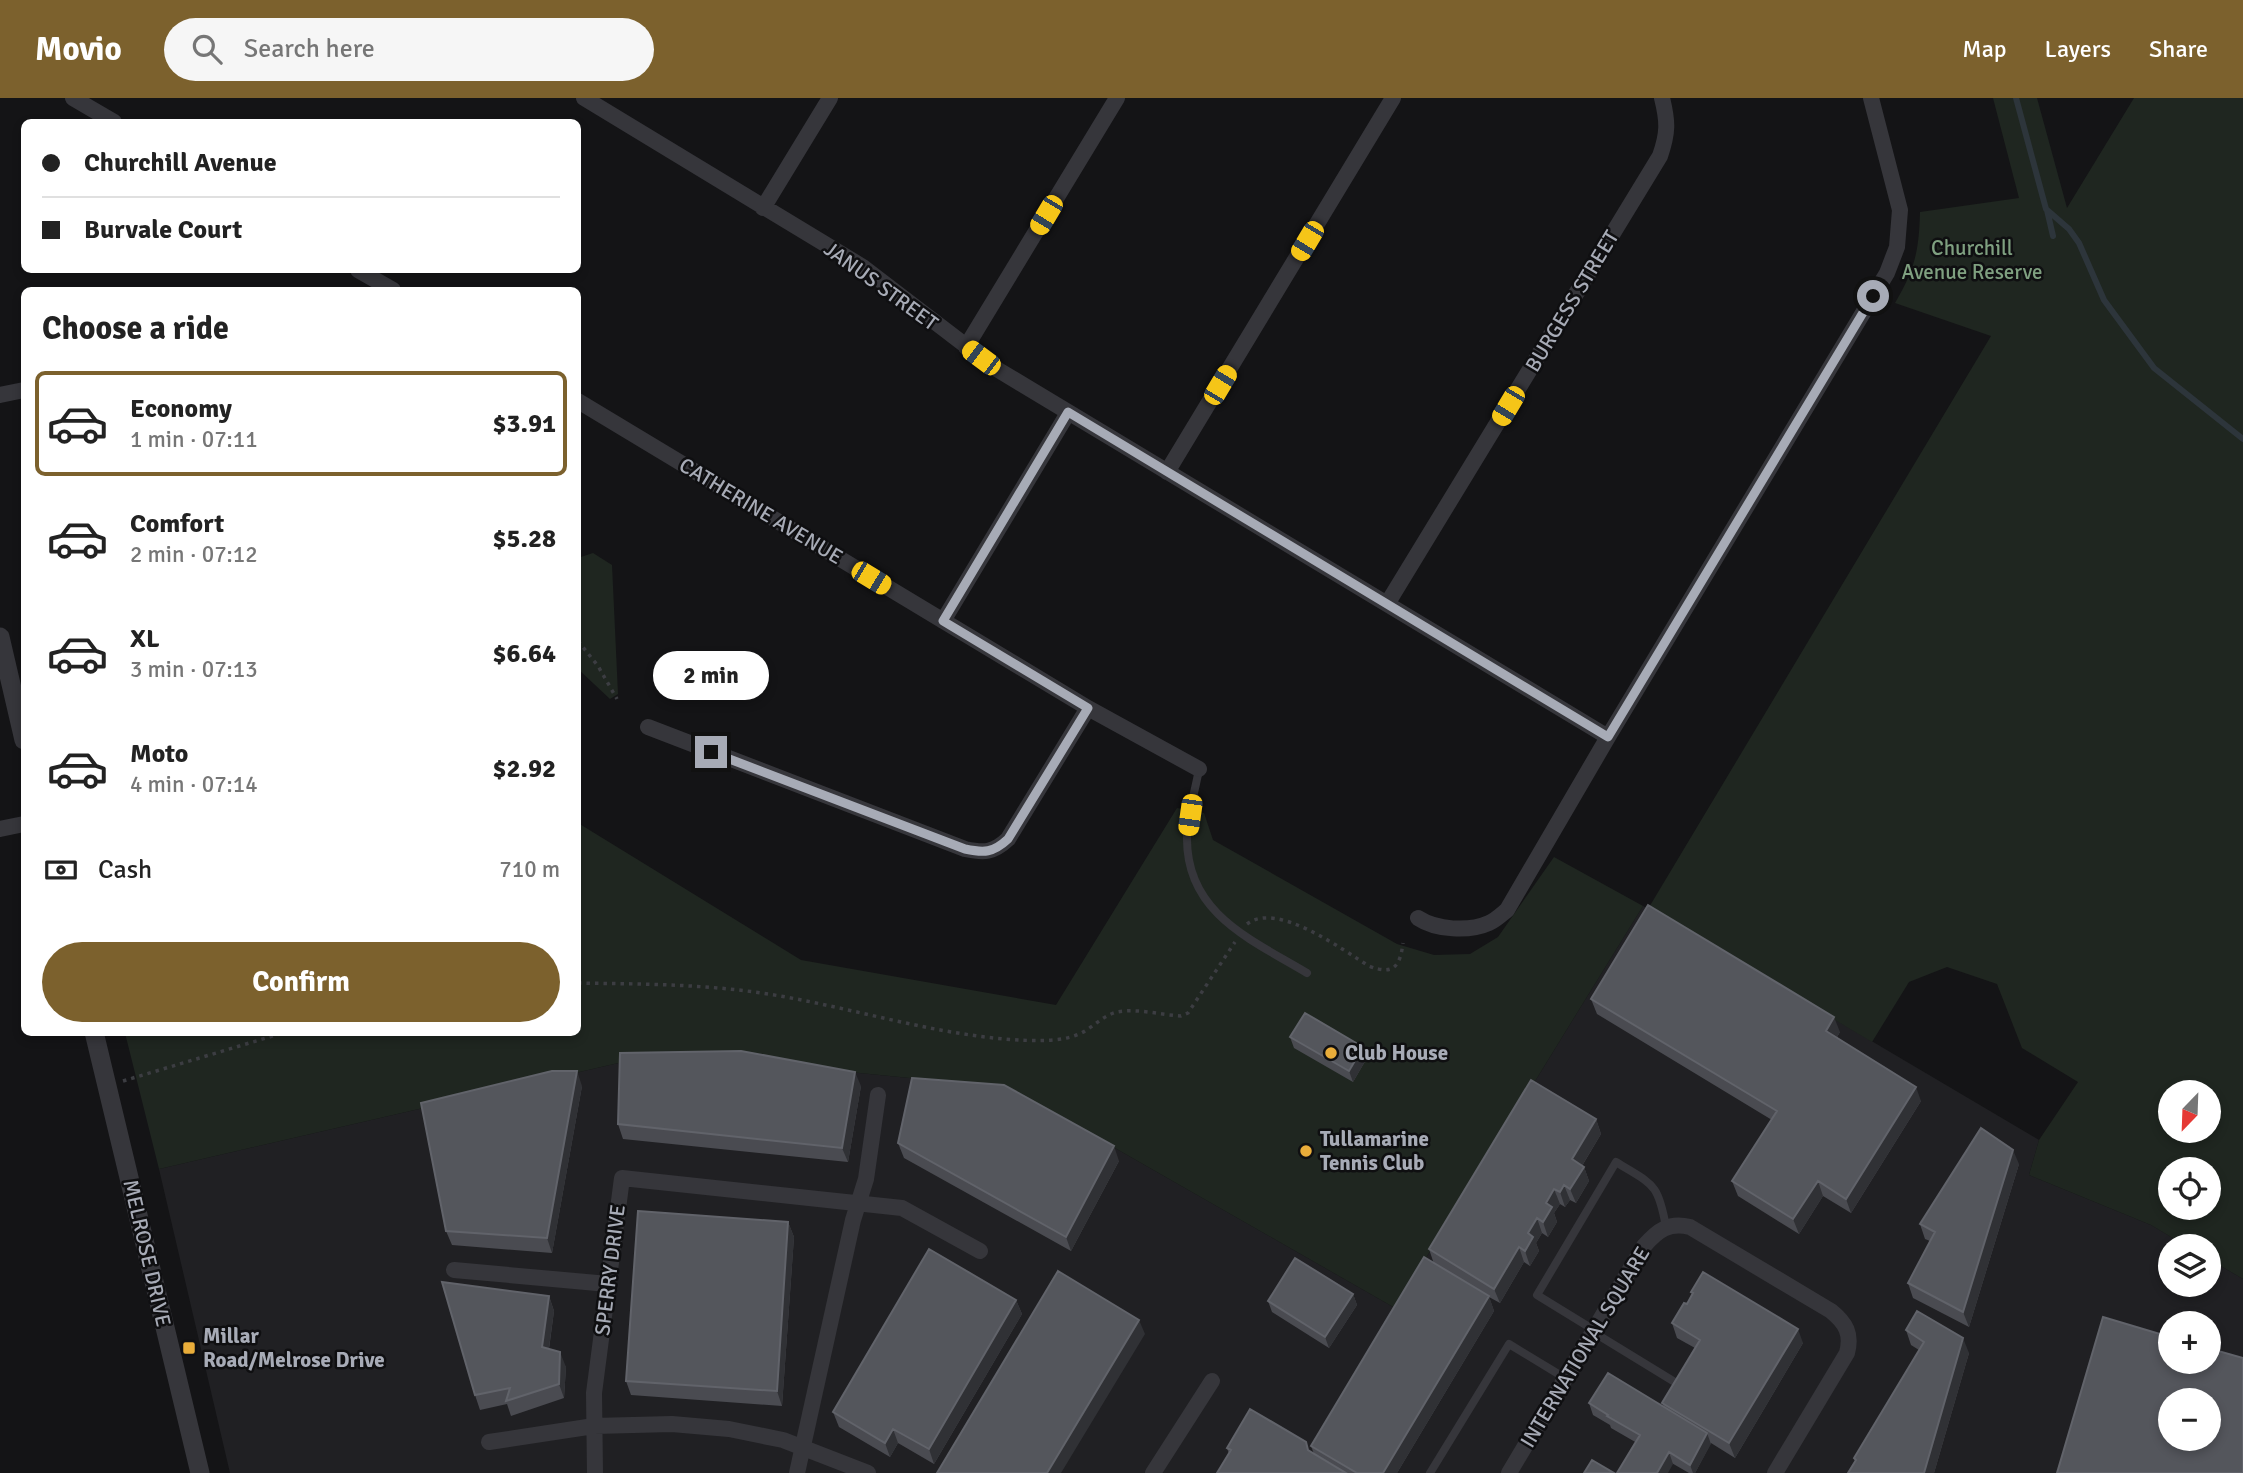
<!DOCTYPE html>
<html lang="en">
<head>
<meta charset="utf-8">
<style>
	body { margin:0; font-family:Signika,sans-serif; background:#f6f6f6; color:#222; height:100vh; display:flex; flex-direction:column; font-size:26px; white-space:nowrap }
	* { box-sizing:border-box; margin:0 }
	p { font-size:23px; color:#767676 }
	.icon { flex:none; width:38px; height:38px; fill:none; stroke:currentColor; stroke-width:2; stroke-linecap:round; stroke-linejoin:round }
	.map { position:relative; flex:1; overflow:hidden }
	.details { position:absolute; left:21px; top:189px; width:560px; height:749px; display:flex; flex-direction:column; background:#fff; border-radius:10px; box-shadow:0 4px 10px #0003 }
	.details>* { flex:none }
	.top-card { position:absolute; left:21px; top:21px; width:560px; height:154px; border-radius:10px; box-shadow:0 4px 10px #0003; display:grid; align-content:center; height:154px; padding:0 21px; background:#fff }
	.needle { width:46px; rotate:203deg }
	.tools { position:absolute; left:2158px; top:982px; display:grid; gap:14px }
	.tools a { display:grid; place-items:center; width:63px; height:63px; border-radius:50%; background:#fff; box-shadow:0 4px 10px #0003; font-size:35px }
	.end { position:absolute; width:32px; height:32px; margin:-16px; border:9px solid #a7abb6; background:#111; box-shadow:0 0 0 4px #111 }
	.from { border-radius:50% }
	.bubble { position:absolute; height:49px; border-radius:24px; background:#fff; box-shadow:0 4px 10px #0003; font-size:23px; font-weight:800; line-height:49px; text-align:center }
	.car { position:absolute; width:21px; height:42px; margin:-21px -10px; border-radius:9px; box-shadow:0 0 5px 2px #0007; background:linear-gradient(#f5c518 24%,#345 0 40%,#f5c518 0 76%,#345 0 86%,#f5c518 0) }
	.top-card b { display:flex; align-items:center; gap:24px; height:66px; font-size:26px }
	.top-card b+b { border-top:2px solid #e0e0e0 }
	.top-card i { width:18px; height:18px; background:#222 }
	ul { padding:0; list-style:none }
	li { display:flex; align-items:center; gap:21px; height:105px; margin:0 14px 10px; padding:0 7px; border:4px solid transparent; border-radius:10px }
	li div { flex:1 }
	li b { display:block; font-size:26px }
	li em { font-style:normal; font-weight:800 }
	li.current { border-color:#7c612d }
	li>.icon { width:63px; height:63px; stroke-width:1.5 }
	h2 { padding:0 21px; font-size:32px; line-height:84px }
	.pay { display:flex; align-items:center; gap:18px; height:77px; padding:0 21px; font-size:26px }
	.pay p { margin-inline-start:auto }
	.action { display:flex; gap:14px; margin-top:auto; padding:14px 21px }
	.action a { flex:1; height:80px; border-radius:42px; background:#7c612d; color:#fff; font-size:28px; font-weight:800; line-height:80px; text-align:center }
	header { display:flex; align-items:center; gap:42px; box-sizing:border-box; height:98px; padding:0 35px; background:#7c612d; color:#fff }
	header strong { font-size:33px }
	nav { display:flex; gap:38px; margin-inline-start:auto; font-size:24px }
	.search { width:490px; height:63px; background:#f6f6f6; display:flex; align-items:center; gap:18px; box-sizing:border-box; padding:0 24px; border-radius:38px; color:#767676; font-size:26px }
	.map>svg:first-child { display:block }
</style>
</head>
<body>
<header>
<strong>Movio</strong>
<div class="search"><svg class="icon" aria-label="search" viewBox="0 0 24 24"><circle cx="10" cy="10" r="6"/><path d="M15 15l6 6"/></svg>Search here</div>
<nav><a>Map</a><a>Layers</a><a>Share</a></nav>
</header>
<div class="map">
<svg width="2243" height="1375" viewBox="0 0 2243 1375">
	<rect width="100%" height="100%" fill="#141416"/>
	<path fill="#202023" fill-rule="evenodd" d="M1643,808L2039,1042L2029,1077L2151,1127L2186,1148H2170V1186H2208L2209,1161L2243,1181V1375H230L159,1071L627,963L749,964L1010,990L1395,1210ZM2170,1225H2208V1264H2170ZM2170,1302H2208V1340H2170Z"/>
	<path fill="#1f2620" fill-rule="evenodd" d="M1993,0H2037L2067,110L2134,0H2243V1181L2209,1161L2208,1148H2186L2151,1127L2029,1077L2039,1042L2078,984L2022,950L1997,886L1947,869L1909,884L1872,944L1648,811L1991,238L1895,205C1915,171 1919,153 1920,114L2019,100ZM2170,994H2208V1032H2170ZM2170,1071H2208V1110H2170Z
		M593,455L612,467L618,596L610,601L578,571V460Z
		M1177,710L1204,715L1213,742L1397,846L1434,857L1470,856L1498,839L1554,759L1643,808L1395,1210L1010,990L749,964L627,963L159,1071L125,935L578,934V725L801,862L1056,907Z"/>
	<g fill="none" stroke-linecap="round" stroke-linejoin="round">
		<path stroke="#2d353b" stroke-width="6" d="M2016,0L2046,111L2069,131L2079,145L2104,202L2154,270L2243,341
			M2047,112L2053,138"/>
		<path stroke="#3c3d42" stroke-width="3.5" stroke-dasharray="3.5 5" stroke-linecap="butt" d="M578,543L598,568L617,601
			M1247,826C1277,803 1341,851 1369,868C1394,878 1400,868 1403,845
			M578,885C641,886 705,886 768,896C851,909 933,937 1018,942C1039,943 1067,944 1085,933C1096,926 1105,917 1117,914C1137,910 1161,917 1181,918L1188,915L1235,844
			M123,983L286,934"/>
		<path stroke="#36363b" stroke-width="8" d="M1199,671C1195,694 1187,718 1187,741C1187,816 1252,842 1307,875
			M1594,1232L1537,1197L1616,1064C1653,1087 1658,1084 1666,1129
			M1593,1234L1678,1286
			M1430,1375L1509,1246L1565,1280"/>
		<path stroke="#36363b" stroke-width="16" d="M73,0L114,24
			M584,0L863,169L995,270L1608,639
			M763,110L830,0
			M358,172L393,192
			M966,249L1117,0
			M0,297L24,292
			M578,303L1088,610L1199,671
			M1167,374L1393,0
			M1387,506L1660,58C1668,35 1668,24 1662,0
			M943,523L1068,315
			M648,629L965,751C984,755 993,755 1008,741L1088,610
			M0,731L24,726
			M1418,820C1436,832 1469,834 1489,825C1496,822 1502,816 1507,812L1608,639L1887,175L1897,149L1900,112L1871,0
			M454,1172L608,1186
			M489,1344L594,1328L672,1326L729,1331L783,1342L868,1375
			M595,1375L594,1295L622,1080L902,1110L980,1153
			M797,1375L853,1122L866,1081L878,997
			M1153,1375L1212,1283
			M1509,1375L1644,1148C1658,1132 1669,1124 1690,1129L1831,1213C1846,1225 1852,1236 1847,1255L1775,1375"/>
		<path stroke="#36363b" stroke-width="19" d="M0,539L24,642
			M94,934L200,1375"/>
	</g>
	<path fill="#4a4b51" d="M1591,901L1840,934L1837,939L1921,1003L1851,1115L1823,1098L1799,1136L1738,1098L1732,1083L1772,1022L1597,916Z
		M1290,939L1367,960L1353,984L1294,950Z
		M582,988L552,1155L452,1147L446,1133Z
		M861,988L848,1064L623,1041L618,1026Z
		M1596,1021L1601,1036L1582,1068L1584,1069L1589,1083L1576,1105L1570,1102L1565,1109L1560,1106L1554,1115L1557,1124L1548,1139L1542,1135L1536,1145L1539,1153L1530,1168L1524,1164L1500,1205L1489,1199L1494,1213L1397,1375H1217L1229,1356L1227,1350L1309,1353L1314,1356L1311,1348L1434,1166L1429,1151Z
		M898,1045L1119,1063L1071,1153L904,1060Z
		M2019,1066L1969,1229L1913,1200L1908,1185L1930,1143L1925,1141L1920,1126Z
		M788,1124L794,1139L782,1308L631,1297L626,1283Z
		M1691,1194L1803,1245L1735,1360L1711,1345L1695,1375H1689L1611,1330L1610,1327L1593,1317L1589,1305L1664,1309L1662,1305L1695,1250L1677,1240L1672,1225L1687,1206L1692,1197Z
		M1353,1196L1357,1207L1329,1250L1272,1214L1268,1203Z
		M549,1198L554,1213L549,1251L566,1269L564,1300L511,1318L507,1306L480,1312L475,1297Z
		M1016,1202L1022,1216L934,1366L898,1345L890,1359L839,1329L833,1314Z
		M1906,1232L1969,1255L1934,1375H1848L1855,1363L1854,1360L1919,1252L1911,1247Z"/>
	<path fill="#303135" d="M1834,919L1840,934L1832,947L1826,933Z
		M1363,949L1367,960L1353,984L1349,973Z
		M577,973L582,988L552,1155L547,1140Z
		M855,974L861,988L848,1064L842,1050Z
		M1916,989L1921,1003L1851,1115L1846,1101Z
		M1596,1021L1601,1036L1577,1076L1572,1061Z
		M1114,1048L1119,1063L1071,1153L1066,1139Z
		M2013,1052L2019,1066L1969,1229L1963,1214Z
		M1584,1069L1589,1083L1576,1105L1570,1091Z
		M1818,1083L1823,1098L1799,1136L1793,1121Z
		M1564,1087L1570,1102L1565,1109L1560,1094Z
		M1554,1091L1560,1106L1554,1115L1557,1124L1548,1139L1543,1124L1546,1105Z
		M1537,1120L1542,1135L1536,1145L1539,1153L1530,1168L1525,1153L1528,1135Z
		M788,1124L794,1139L782,1308L777,1293Z
		M1519,1149L1524,1164L1500,1205L1494,1191Z
		M1353,1196L1357,1207L1329,1250L1325,1239Z
		M549,1198L554,1213L547,1264L542,1249Z
		M1489,1198L1494,1213L1397,1375H1383Z
		M1016,1202L1022,1216L934,1366L929,1351Z
		M1139,1222L1145,1236L1061,1375H1047Z
		M1798,1231L1803,1245L1735,1360L1729,1345Z
		M1963,1240L1969,1255L1934,1375H1924Z
		M560,1254L566,1269L564,1300L559,1286Z
		M893,1331L898,1345L890,1359L885,1345Z
		M1707,1335L1711,1346L1695,1375H1693L1690,1367Z
		M1669,1354L1673,1366L1668,1375H1657Z"/>
	<path fill="#54565c" stroke="#61636a" stroke-width="2" fill-rule="evenodd" d="M1648,807L1834,919L1826,933L1916,989L1846,1101L1818,1083L1793,1121L1732,1083L1777,1013L1591,901Z
		M1305,915L1363,949L1349,973L1290,939Z
		M741,953L855,974L842,1050L618,1026L620,955Z
		M552,973H577L547,1140L446,1133L421,1005Z
		M912,980L1004,987L1114,1048L1066,1139L898,1045Z
		M1531,982L1596,1021L1572,1061L1584,1069L1570,1091L1564,1087L1560,1094L1554,1091L1546,1105L1552,1109L1543,1124L1537,1120L1528,1135L1533,1139L1525,1153L1519,1149L1494,1191L1429,1151Z
		M1981,1030L2013,1052L1963,1214L1908,1185L1935,1134L1920,1126Z
		M638,1113L788,1124L777,1293L626,1283Z
		M929,1151L1016,1202L929,1351L893,1331L885,1345L833,1314Z
		M1424,1159L1489,1198L1383,1375H1357L1311,1348Z
		M1295,1160L1353,1196L1325,1239L1268,1203Z
		M1058,1173L1139,1222L1047,1375H937Z
		M1703,1174L1798,1231L1729,1345L1662,1305L1700,1242L1672,1225L1684,1205L1687,1206L1693,1195L1691,1194Z
		M442,1184L549,1198L542,1249L560,1254L559,1286L506,1303L510,1290L475,1297Z
		M1917,1213L1963,1240L1924,1375H1848L1856,1362L1854,1360L1924,1244L1906,1232Z
		M2103,1219L2170,1239V1264H2208V1250L2243,1260V1375H2057ZM2170,1302H2208V1340H2170Z
		M1608,1275L1707,1335L1690,1367L1669,1354L1657,1375H1617L1640,1337L1607,1318L1608,1317L1589,1305Z
		M1250,1311L1306,1344L1308,1352L1346,1375H1217L1231,1352L1227,1350Z
		M1592,1362L1614,1375H1584Z"/>
	<g fill="none" stroke-linecap="round" stroke-linejoin="round">
		<path stroke="#a7abb6" stroke-width="9" d="M711,654L965,751C984,755 993,755 1008,741L1088,610L943,523L1068,314L1608,639L1873,198"/>
	</g>
	<g fill="#e9ad3a" stroke="#0f0f11" stroke-width="2.5">
		<circle cx="1331" cy="955" r="7"/>
		<circle cx="1306" cy="1053" r="7"/>
		<rect x="182" y="1243" width="14" height="14" rx="3.5"/>
	</g>
	<g text-anchor="middle" dominant-baseline="central" stroke-width="5" stroke-linejoin="round" paint-order="stroke">
		<g font-size="21" fill="#7fa080" stroke="#0f0f11">
			<text x="1972" y="150">Churchill<tspan x="1972" dy="24">Avenue Reserve</tspan></text>
		</g>
		<g font-size="21" fill="#a7abb6" stroke="#0f0f11">
			<text transform="translate(881 188) rotate(36)">JANUS STREET</text>
			<text transform="translate(1572 203) rotate(-59)">BURGESS STREET</text>
			<text transform="translate(761 413) rotate(31)">CATHERINE AVENUE</text>
			<text transform="translate(147 1155) rotate(77)">MELROSE DRIVE</text>
			<text transform="translate(610 1172) rotate(-83)">SPERRY DRIVE</text>
			<text transform="translate(1585 1249) rotate(-59)">INTERNATIONAL SQUARE</text>
		</g>
		<g font-size="21" font-weight="bold" fill="#a7abb6" stroke="#0f0f11" text-anchor="start">
			<text x="1345" y="955">Club House</text>
			<text x="1320" y="1041">Tullamarine<tspan x="1320" dy="24">Tennis Club</tspan></text>
			<text x="203" y="1238">Millar<tspan x="203" dy="24">Road/Melrose Drive</tspan></text>
		</g>
	</g>
</svg>
<div class="tools">
<a><svg class="needle" viewBox="-14 -14 28 28"><path d="M0-13l5 13h-10z" fill="#e53935"/><path d="M0 13l5-13h-10z" fill="#767676"/></svg></a>
<a><svg class="icon" aria-label="locate" viewBox="0 0 24 24"><circle cx="12" cy="12" r="6"/><path d="M12 2v4M12 18v4M2 12h4M18 12h4"/></svg></a>
<a><svg class="icon" aria-label="layers" viewBox="0 0 24 24"><path d="M12 4l9 5-9 5-9-5zM3 14l9 5 9-5"/></svg></a>
<a>+</a>
<a>−</a>
</div>
<i class="end from" style="left:1873px;top:198px"></i>
<i class="end" style="left:711px;top:654px"></i>
<div class="bubble" style="left:653px;top:553px;width:116px">2 min</div>
<i class="car" style="left:1046px;top:117px;rotate:211deg"></i>
<i class="car" style="left:1307px;top:143px;rotate:211deg"></i>
<i class="car" style="left:981px;top:260px;rotate:307deg"></i>
<i class="car" style="left:1220px;top:287px;rotate:31deg"></i>
<i class="car" style="left:1508px;top:308px;rotate:211deg"></i>
<i class="car" style="left:871px;top:480px;rotate:121deg"></i>
<i class="car" style="left:1190px;top:717px;rotate:188deg"></i>
<div class="top-card">
<b><i class="from"></i>Churchill Avenue</b>
<b><i></i>Burvale Court</b>
</div>
<section class="details">
<h2>Choose a ride</h2>
<ul>
<li class="current"><svg class="icon" aria-label="car" viewBox="0 0 24 24"><path d="M5 17H2v-5l4-1 3-4h7l3 4 3 1v5h-3M9 17h6M6 11h13"/><circle cx="7" cy="17" r="2"/><circle cx="17" cy="17" r="2"/></svg><div><b>Economy</b><p>1 min · 07:11</p></div><em>$3.91</em></li>
<li><svg class="icon" aria-label="car" viewBox="0 0 24 24"><path d="M5 17H2v-5l4-1 3-4h7l3 4 3 1v5h-3M9 17h6M6 11h13"/><circle cx="7" cy="17" r="2"/><circle cx="17" cy="17" r="2"/></svg><div><b>Comfort</b><p>2 min · 07:12</p></div><em>$5.28</em></li>
<li><svg class="icon" aria-label="car" viewBox="0 0 24 24"><path d="M5 17H2v-5l4-1 3-4h7l3 4 3 1v5h-3M9 17h6M6 11h13"/><circle cx="7" cy="17" r="2"/><circle cx="17" cy="17" r="2"/></svg><div><b>XL</b><p>3 min · 07:13</p></div><em>$6.64</em></li>
<li><svg class="icon" aria-label="car" viewBox="0 0 24 24"><path d="M5 17H2v-5l4-1 3-4h7l3 4 3 1v5h-3M9 17h6M6 11h13"/><circle cx="7" cy="17" r="2"/><circle cx="17" cy="17" r="2"/></svg><div><b>Moto</b><p>4 min · 07:14</p></div><em>$2.92</em></li>
</ul>
<div class="pay"><svg class="icon" aria-label="cash" viewBox="0 0 24 24"><path d="M3 7h18v10H3z"/><circle cx="12" cy="12" r="2"/></svg>Cash<p>710 m</p></div>
<div class="action"><a>Confirm</a></div>
</section>
</div>
</body>
</html>
